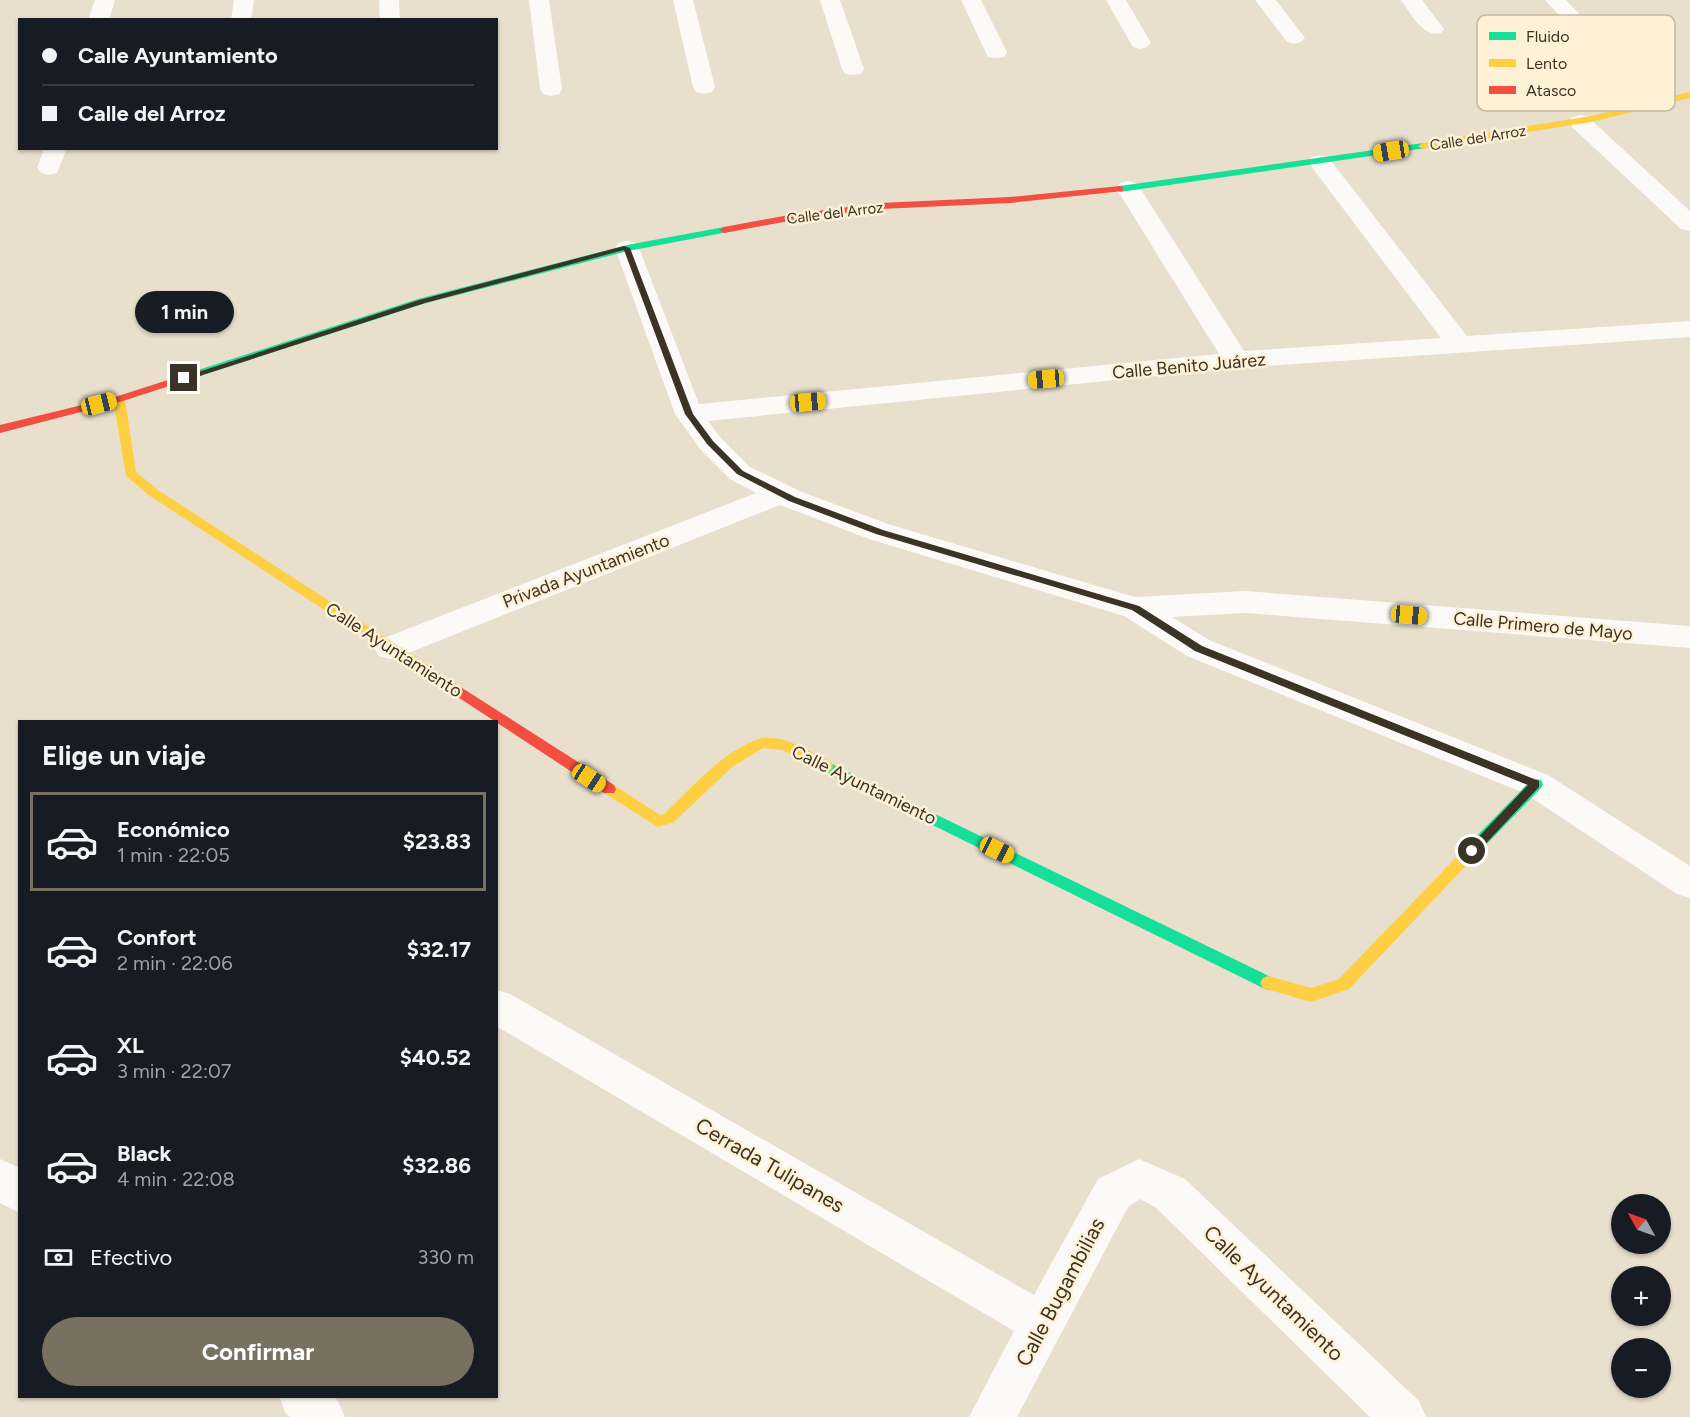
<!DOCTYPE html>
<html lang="es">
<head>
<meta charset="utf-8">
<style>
	body { margin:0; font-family:Figtree,sans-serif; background:#242831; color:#f1f3f6; height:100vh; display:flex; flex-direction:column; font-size:22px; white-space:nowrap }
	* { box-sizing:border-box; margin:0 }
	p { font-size:20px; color:#9ea1a6 }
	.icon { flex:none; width:33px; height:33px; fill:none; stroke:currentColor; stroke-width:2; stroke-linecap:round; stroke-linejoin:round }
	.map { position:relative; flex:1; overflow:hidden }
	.details { position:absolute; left:18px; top:720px; width:480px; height:678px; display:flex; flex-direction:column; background:#171b24; border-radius:0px; box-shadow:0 2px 4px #0004 }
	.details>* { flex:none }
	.top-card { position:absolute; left:18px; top:18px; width:480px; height:132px; border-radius:0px; box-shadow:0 2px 4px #0004; display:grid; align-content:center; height:132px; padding:0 24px; background:#171b24 }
	.needle { width:39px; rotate:310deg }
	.buttons { position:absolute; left:1611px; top:1194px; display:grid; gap:12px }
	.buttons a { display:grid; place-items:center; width:60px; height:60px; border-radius:50%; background:#171b24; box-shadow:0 2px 4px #0004; font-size:30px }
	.end { position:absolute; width:27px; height:27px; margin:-14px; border:8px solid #3b3426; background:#fff; box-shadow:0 0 0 3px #fff }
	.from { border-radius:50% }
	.bubble { position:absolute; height:42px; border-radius:21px; background:#171b24; box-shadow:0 2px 4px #0004; font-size:20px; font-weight:700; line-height:42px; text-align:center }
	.car { position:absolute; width:18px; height:36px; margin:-18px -9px; border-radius:8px; box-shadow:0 0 4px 2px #0007; background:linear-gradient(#f5c518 24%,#345 0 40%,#f5c518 0 76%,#345 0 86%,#f5c518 0) }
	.top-card b { display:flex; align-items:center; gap:21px; height:57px; font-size:22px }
	.top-card b+b { border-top:2px solid #363941 }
	.top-card i { width:15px; height:15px; background:#f1f3f6 }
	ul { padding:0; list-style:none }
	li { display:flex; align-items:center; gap:18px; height:99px; margin:0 12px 9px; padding:0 12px; border:3px solid transparent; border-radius:0px }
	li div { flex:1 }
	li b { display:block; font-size:22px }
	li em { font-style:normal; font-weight:700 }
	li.current { border-color:#787060 }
	li>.icon { width:54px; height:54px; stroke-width:1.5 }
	h2 { padding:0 24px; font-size:27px; line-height:72px }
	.pay { display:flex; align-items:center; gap:15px; height:66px; padding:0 24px; font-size:22px }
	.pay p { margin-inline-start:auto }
	.cta { display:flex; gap:12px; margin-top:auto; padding:12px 24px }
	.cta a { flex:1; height:69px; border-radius:36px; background:#787060; color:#fff; font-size:24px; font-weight:700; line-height:69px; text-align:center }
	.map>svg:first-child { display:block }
</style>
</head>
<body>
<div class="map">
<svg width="1690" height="1417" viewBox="0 0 1690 1417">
	<rect width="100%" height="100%" fill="#e8dfcc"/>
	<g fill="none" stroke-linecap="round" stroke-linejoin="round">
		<path fill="#fcfaf7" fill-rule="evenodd" d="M95,0H115L109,20H88Z
			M234,0H254L251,20H231Z
			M379,0H399L400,20H380Z
			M529,0H549L562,89L559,94L551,96L543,94L540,89Z
			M673,0H693L715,87L712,92L704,94L696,92L693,87Z
			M820,0H840L864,69L861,74L853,75L845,74L842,69Z
			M961,0H981L1007,52L1004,57L996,58L988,57Z
			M1106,0H1126L1151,43L1147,47L1140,49L1133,47Z
			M1255,0H1276L1305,38L1301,42L1294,44L1287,42Z
			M1401,0H1422L1444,29L1441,33C1423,38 1411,14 1401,0Z
			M1545,0H1566L1594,30L1591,34L1584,36L1577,34Z
			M1580,115L1588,117L1690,211V231L1681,229L1572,127L1569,122L1572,117Z
			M44,148H67L57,173L49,175L41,173L37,168Z
			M1320,155L1328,157L1467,336L1690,321V337L1236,368L708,421L720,437L750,467L802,492L891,525L1135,597L1245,591L1690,626V648L1245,613L1172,617L1209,640L1548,775L1690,866V898L1677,894L1524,793L1187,656L1124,616L869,539L780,505L401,656L390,659L379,656L374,648L379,640L756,493L730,479L700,449L675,414L615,248L618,243L627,241L636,243L639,248L699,404L1219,354L1116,188L1120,183L1128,181L1136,183L1140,188L1244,351L1441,338L1308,162L1312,157Z
			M496,990L510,994L1034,1295L1098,1179L1139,1159L1185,1179L1419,1401L1426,1417H1370L1155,1207L1140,1199L1128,1207L1017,1417H969L1014,1331L496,1026Z
			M0,1159L20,1168V1213L0,1203Z
			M279,1396H334L338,1401L345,1417H290L285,1412Z"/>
		<path fill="#16e098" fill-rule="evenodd" d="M1423,143L1426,144V148L1120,192L1115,189L1120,186Z
			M724,227L729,230L728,232L628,251L426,303L203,375L199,376L193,373L195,371L418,299L627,245Z
			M826,761L1273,978L1276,983L1273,988L1268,990L1263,988L821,770L819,766L821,762Z
			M1536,779L1541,780L1543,784L1541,788L1479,852H1469L1467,848L1469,844L1531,780Z"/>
		<path fill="#ffcf43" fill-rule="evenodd" d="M1690,92V98L1591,122L1423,149L1418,146L1423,143L1591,116Z
			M119,396L125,399L136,472L158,490L428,665L430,668L428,671H418L150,496L126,476L113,399Z
			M762,738C787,736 809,751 831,762L833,766L831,770L826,771L782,750L763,748L732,767L674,822L658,827L604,793L602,789L604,785H614L660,815L664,814C694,786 723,750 762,738Z
			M1474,842L1479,844L1481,848L1479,852L1349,989L1311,1002L1263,988L1260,983L1263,978L1268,976L1311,988L1339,979L1469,844Z"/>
		<path fill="#f24e42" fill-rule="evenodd" d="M1120,186L1123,187V191L1010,203L880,209L794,220L724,233L719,230L724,227L794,214L880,203L1010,197Z
			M199,370L203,371V375L123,401L0,433V425L115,397Z
			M423,663L614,785L616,789L614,793H604L418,671L416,668Z"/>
	</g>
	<path fill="#3b3426" d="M624,246L630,248L693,414L713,441L743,471L795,497L883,530L1139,606L1202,646L1539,781V787L1476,854H1468V848L1528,785L1195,651L1132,610L876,534L789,501L737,474L707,444L685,414L624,250L425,303L187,380L180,378L419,300Z"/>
	<g text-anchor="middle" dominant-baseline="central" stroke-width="5" stroke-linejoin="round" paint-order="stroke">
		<g font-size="15" fill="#3b3426" stroke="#fff1d5">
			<text transform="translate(1478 138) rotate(-9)">Calle del Arroz</text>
			<text transform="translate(835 213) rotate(-7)">Calle del Arroz</text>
		</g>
		<g font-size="18" fill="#3b3426" stroke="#fff1d5">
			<text transform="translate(1189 366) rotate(-5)">Calle Benito Juárez</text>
			<text transform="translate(586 571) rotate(-21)">Privada Ayuntamiento</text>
			<text transform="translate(1543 626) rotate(5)">Calle Primero de Mayo</text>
			<text transform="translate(394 650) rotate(33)">Calle Ayuntamiento</text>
			<text transform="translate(864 785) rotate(26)">Calle Ayuntamiento</text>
		</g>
		<g font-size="21" fill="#3b3426" stroke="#fff1d5">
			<text transform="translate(770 1165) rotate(30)">Cerrada Tulipanes</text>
			<text transform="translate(1060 1292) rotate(-62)">Calle Bugambilias</text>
			<text transform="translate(1274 1293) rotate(44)">Calle Ayuntamiento</text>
		</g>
	</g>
	<rect x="1477" y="15" width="198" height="96" rx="9" fill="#fff1d5" stroke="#c4b8a0" stroke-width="1.5"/>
	<rect x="1489" y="32" width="27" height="8" fill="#16e098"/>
	<rect x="1489" y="59" width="27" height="8" fill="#ffcf43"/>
	<rect x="1489" y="86" width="27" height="8" fill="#f24e42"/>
	<g font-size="16" fill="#3b3426">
		<text x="1526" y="42">Fluido</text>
		<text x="1526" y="69">Lento</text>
		<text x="1526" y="96">Atasco</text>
	</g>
</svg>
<div class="buttons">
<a><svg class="needle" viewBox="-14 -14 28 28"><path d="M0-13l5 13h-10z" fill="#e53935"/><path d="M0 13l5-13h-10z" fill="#9ea1a6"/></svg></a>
<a>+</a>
<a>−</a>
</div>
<i class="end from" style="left:1472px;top:851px"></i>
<i class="end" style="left:184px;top:378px"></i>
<div class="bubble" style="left:135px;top:291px;width:99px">1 min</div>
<i class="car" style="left:1391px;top:151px;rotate:261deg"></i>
<i class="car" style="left:1046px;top:379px;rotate:265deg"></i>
<i class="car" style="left:808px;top:402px;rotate:85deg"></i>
<i class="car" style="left:99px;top:404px;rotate:76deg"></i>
<i class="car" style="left:1409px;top:615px;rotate:95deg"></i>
<i class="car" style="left:589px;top:778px;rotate:123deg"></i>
<i class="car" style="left:997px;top:850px;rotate:116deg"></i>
<div class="top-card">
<b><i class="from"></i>Calle Ayuntamiento</b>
<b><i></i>Calle del Arroz</b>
</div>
<section class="details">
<h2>Elige un viaje</h2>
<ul>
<li class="current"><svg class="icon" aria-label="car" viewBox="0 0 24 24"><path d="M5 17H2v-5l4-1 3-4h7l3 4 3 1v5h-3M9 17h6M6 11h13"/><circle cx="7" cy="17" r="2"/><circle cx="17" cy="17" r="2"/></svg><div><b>Económico</b><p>1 min · 22:05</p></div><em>$23.83</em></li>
<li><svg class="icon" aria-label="car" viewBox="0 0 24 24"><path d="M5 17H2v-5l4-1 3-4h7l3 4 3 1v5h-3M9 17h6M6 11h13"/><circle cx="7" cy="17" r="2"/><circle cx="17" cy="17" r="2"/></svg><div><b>Confort</b><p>2 min · 22:06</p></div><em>$32.17</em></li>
<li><svg class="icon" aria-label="car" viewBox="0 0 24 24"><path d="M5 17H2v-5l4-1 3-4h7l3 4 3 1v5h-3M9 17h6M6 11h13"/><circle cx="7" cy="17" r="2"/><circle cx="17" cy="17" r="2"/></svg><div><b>XL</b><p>3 min · 22:07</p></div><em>$40.52</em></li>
<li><svg class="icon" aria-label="car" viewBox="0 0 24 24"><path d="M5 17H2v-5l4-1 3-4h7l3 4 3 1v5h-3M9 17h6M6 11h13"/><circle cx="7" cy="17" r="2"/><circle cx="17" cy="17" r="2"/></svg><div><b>Black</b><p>4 min · 22:08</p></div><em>$32.86</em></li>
</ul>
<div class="pay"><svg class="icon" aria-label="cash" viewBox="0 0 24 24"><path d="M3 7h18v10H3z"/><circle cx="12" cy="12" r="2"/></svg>Efectivo<p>330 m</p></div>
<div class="cta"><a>Confirmar</a></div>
</section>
</div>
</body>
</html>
